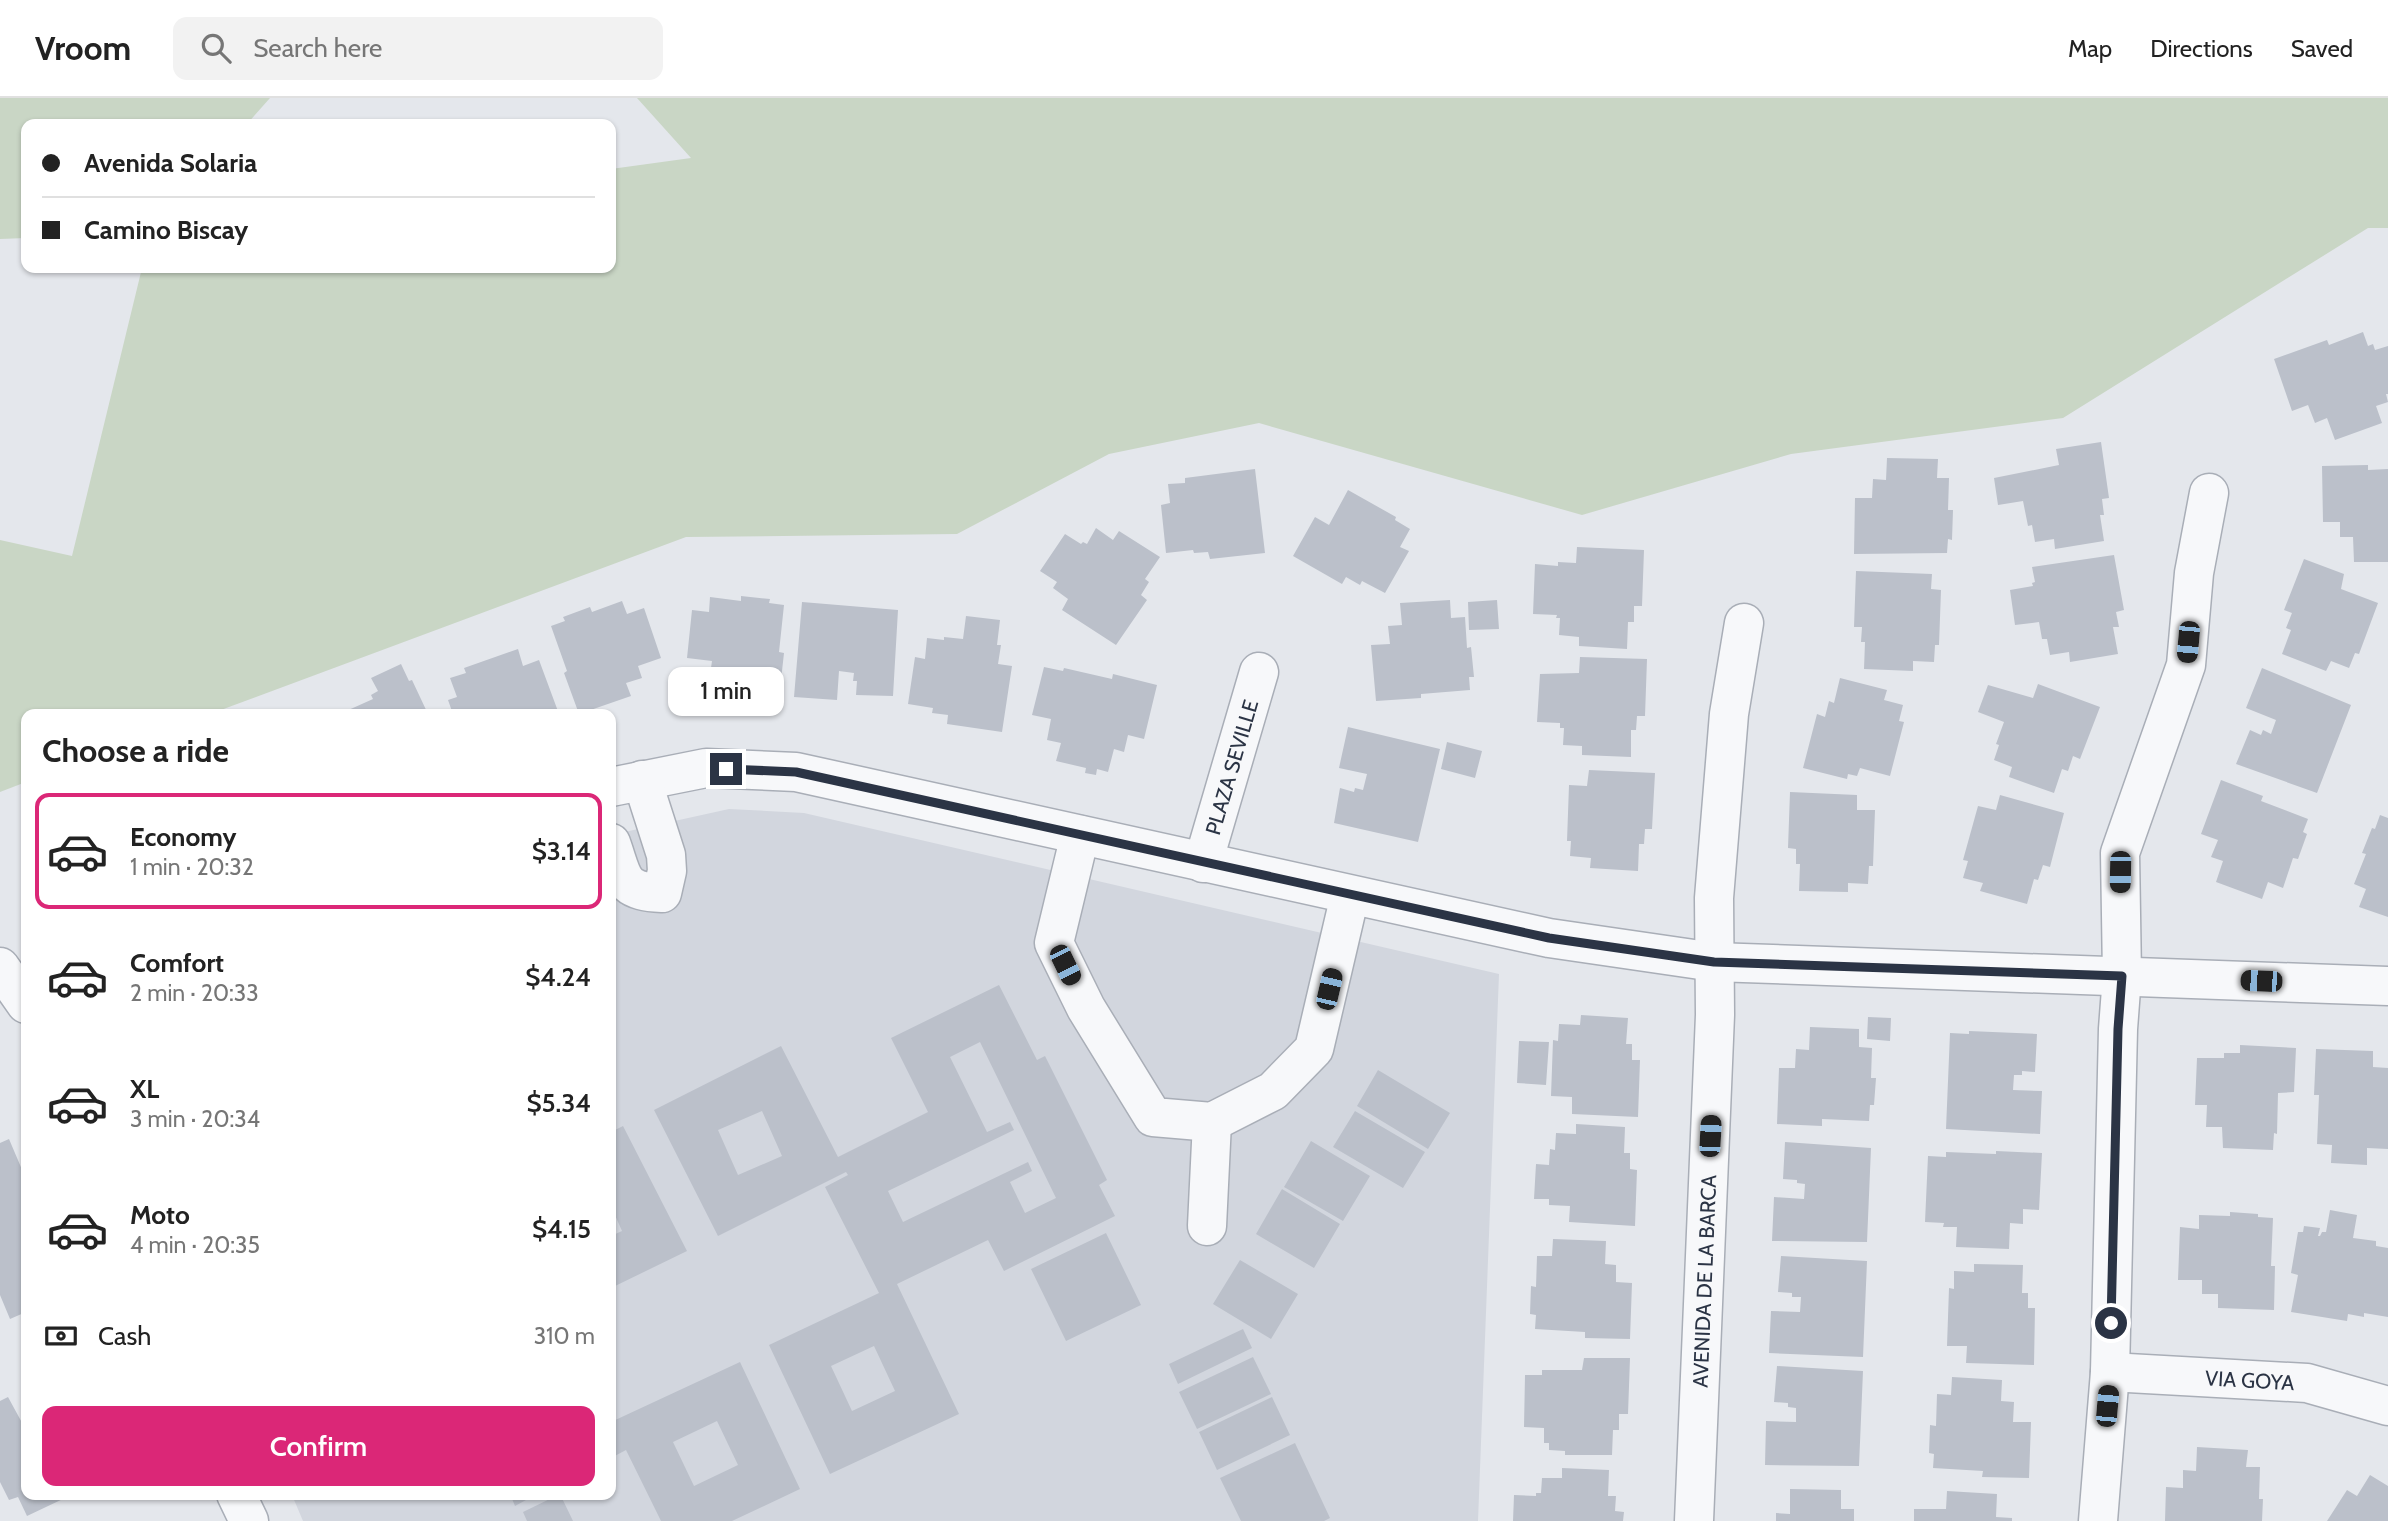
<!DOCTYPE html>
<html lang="en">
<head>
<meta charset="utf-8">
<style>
	body { margin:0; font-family:Cabin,sans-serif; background:#f2f2f2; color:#222; height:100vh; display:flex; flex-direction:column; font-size:26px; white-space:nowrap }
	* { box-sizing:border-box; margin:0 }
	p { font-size:23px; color:#767676 }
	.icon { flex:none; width:38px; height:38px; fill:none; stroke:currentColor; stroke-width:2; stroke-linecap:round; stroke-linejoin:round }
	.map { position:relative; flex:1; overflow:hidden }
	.side { position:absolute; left:21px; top:611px; width:595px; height:791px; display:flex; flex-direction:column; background:#fff; border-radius:14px; box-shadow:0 2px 5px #0004 }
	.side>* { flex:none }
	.banner { position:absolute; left:21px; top:21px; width:595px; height:154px; border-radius:14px; box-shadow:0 2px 5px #0004; display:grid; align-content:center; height:154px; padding:0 21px; background:#fff }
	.end { position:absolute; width:32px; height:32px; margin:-16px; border:9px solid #2b3445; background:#fff; box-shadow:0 0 0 4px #fff }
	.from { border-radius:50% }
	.bubble { position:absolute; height:49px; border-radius:14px; background:#fff; box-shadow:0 2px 5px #0004; font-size:23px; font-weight:600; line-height:49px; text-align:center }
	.car { position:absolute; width:21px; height:42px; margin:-21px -10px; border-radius:9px; box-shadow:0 0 5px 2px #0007; background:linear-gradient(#222 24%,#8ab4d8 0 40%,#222 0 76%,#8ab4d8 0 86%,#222 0) }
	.banner b { display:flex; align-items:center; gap:24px; height:66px; font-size:26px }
	.banner b+b { border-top:2px solid #e0e0e0 }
	.banner i { width:18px; height:18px; background:#222 }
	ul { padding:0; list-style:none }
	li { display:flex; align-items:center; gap:21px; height:116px; margin:0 14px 10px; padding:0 7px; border:4px solid transparent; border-radius:14px }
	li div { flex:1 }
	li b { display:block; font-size:26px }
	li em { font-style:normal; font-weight:600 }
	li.on { border-color:#db2777 }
	li>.icon { width:63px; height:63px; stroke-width:1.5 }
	h2 { padding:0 21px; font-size:32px; line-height:84px }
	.pay { display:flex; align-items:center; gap:18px; height:77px; padding:0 21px; font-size:26px }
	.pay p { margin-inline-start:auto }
	.cta { display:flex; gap:14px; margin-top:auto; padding:14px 21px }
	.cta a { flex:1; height:80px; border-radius:14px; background:#db2777; color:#fff; font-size:28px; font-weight:600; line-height:80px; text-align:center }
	header { display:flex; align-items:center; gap:42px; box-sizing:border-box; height:98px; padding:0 35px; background:#fff; border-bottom:2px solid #e0e0e0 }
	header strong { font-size:33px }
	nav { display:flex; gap:38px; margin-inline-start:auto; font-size:24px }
	.search { width:490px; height:63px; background:#f2f2f2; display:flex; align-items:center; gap:18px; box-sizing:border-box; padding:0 24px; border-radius:14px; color:#767676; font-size:26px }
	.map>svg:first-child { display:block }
</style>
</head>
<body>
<header>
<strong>Vroom</strong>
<div class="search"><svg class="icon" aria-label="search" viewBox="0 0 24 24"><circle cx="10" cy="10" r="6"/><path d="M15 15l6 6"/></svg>Search here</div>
<nav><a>Map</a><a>Directions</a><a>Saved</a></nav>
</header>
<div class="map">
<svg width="2388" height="1423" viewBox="0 0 2388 1423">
	<rect width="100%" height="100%" fill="#e4e7ec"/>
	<path fill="#d2d6de" d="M729,711L804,715L1499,876L1478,1423H303L292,1397L611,1396V737Z"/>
	<path fill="#c9d6c5" d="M0,0H270L247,26H26V140L0,141Z
		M637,0H2388V130H2368L2063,320L1791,356L1582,417L1259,325L1109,356L957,436L686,439L210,616H26V684L0,694V442L72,458L142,170H611V71L691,60Z"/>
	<path fill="#bbc0ca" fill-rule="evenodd" d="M2363,234L2368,248L2373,246L2375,252L2388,248V296H2386L2388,304L2376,308L2382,325L2335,342L2327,320L2315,325L2308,307L2292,313L2274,261L2327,242L2329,247Z
		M2101,344L2109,400L2102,401L2104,417H2100L2104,443L2055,451L2054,441L2035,444L2032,427L2028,428L2023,403L1998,407L1994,380L2059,367L2056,351Z
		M1887,360L1938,361L1937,380H1949L1948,412H1953L1952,442L1948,441L1947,455L1854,456L1855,400H1872L1873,381L1886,382Z
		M2368,367V372L2388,371V464H2354L2353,439H2340V424H2323L2322,368Z
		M1255,371L1265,455L1210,461L1208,454L1194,455L1193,452L1166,455L1161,407L1170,405L1168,386L1185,385V380Z
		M1348,392L1396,419L1395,422L1410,431L1400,449L1409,453L1385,495L1362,483L1360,487L1346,479L1342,486L1293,458L1315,419L1329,427Z
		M1096,430L1113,442L1119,433L1160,459L1145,481L1149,484L1141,497L1147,502L1116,547L1062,512L1068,501L1053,490L1057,484L1040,473L1065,436L1081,446L1083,444L1087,446Z
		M1577,449L1644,452L1642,508H1634V524H1628L1627,551L1579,548V539L1559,537L1560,520H1556L1557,517L1533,516L1535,466L1558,468V464L1576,465Z
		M2114,457L2124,512L2116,514L2119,529H2113L2118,556L2070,564L2069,554L2050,557L2047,541H2042L2039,524L2015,527L2010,492L2033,488L2032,485L2035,484L2032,469Z
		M2304,461L2344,476L2341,491L2378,505L2359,556L2355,555L2349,570L2331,563L2326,573L2282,556L2291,532L2286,530L2292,515L2284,512Z
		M1856,473L1932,476L1931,491L1941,492L1939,547H1935L1934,564L1913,563V573L1864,571L1865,544H1861L1862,529H1854Z
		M741,498L770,501L769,505L784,507L779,554L784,555L779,600L725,593L726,579L710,577L712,563L687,560L692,512L709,514L710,499L741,503Z
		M1450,502L1451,520L1465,519L1467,550L1471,549L1474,579H1469L1470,592L1421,596V600L1376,603L1371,547L1390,546L1388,528L1402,527L1400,505Z
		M1497,502L1499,531L1469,532L1468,504Z
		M622,503L627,516L644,510L661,560L638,568L642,580L626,585L631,598L579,616L564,575L567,573L551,528L565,523L563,519L590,509L592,514Z
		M802,504L898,512L893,598L856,597L857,583H853L854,575L839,573L837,602L794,599Z
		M966,518L1000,522L997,547H1001L998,566L1012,568L1002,634L947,626L948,617L932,615L933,610L908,606L915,559L925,561L927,540L944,542V539L963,541Z
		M518,551L523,568L539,562L559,616H453L448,602L457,599L450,580L466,575L464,570Z
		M1580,559L1647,561L1645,618H1637L1636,632H1631V659L1582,657V648L1563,647L1564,630H1560V625L1537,624L1540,576L1579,575Z
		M401,566L409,583L412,582L428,616H345L344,614L373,601L371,597L378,593L371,580Z
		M1044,569L1063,573L1064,570L1112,581L1113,576L1157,587L1144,641L1128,637L1124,654L1114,651L1108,674L1097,671L1096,677L1085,675L1086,670L1056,663L1061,645L1047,642L1051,621L1032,617Z
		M2262,570L2351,607L2317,695L2236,666L2250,632L2261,637L2263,632L2271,636L2276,622L2246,610Z
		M1840,580L1887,592L1884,602L1903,607L1899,623L1904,624L1890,678L1860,670L1857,678L1848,676L1847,681L1803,670L1817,616L1825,619L1829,603L1834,605Z
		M2038,586L2100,609L2080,661L2073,658L2068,673L2062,671L2054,695L2009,679L2012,669L1994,662L1999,647L1996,646L2004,624L1978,614L1988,587L2033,600Z
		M1348,629L1440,651L1418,744L1334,725L1340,690L1354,694L1355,690L1363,692L1367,676L1339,670Z
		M1447,644L1482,653L1475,680L1441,671Z
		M1589,672L1655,675L1652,731H1645L1644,746H1639L1638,773L1590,770L1591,760L1570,758L1571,743H1567L1569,687L1587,688Z
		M2221,682L2263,698L2261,703L2308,721L2303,734L2307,736L2298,761L2293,760L2283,790L2268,784L2262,801L2216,784L2223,763L2211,759L2218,742L2201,736Z
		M1790,694L1857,697V712H1875L1873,768H1869L1868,786L1848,785V794L1799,793L1800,766H1796V751L1788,750Z
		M2000,697L2064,715L2050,769L2043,767L2038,782L2034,781L2027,806L1980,793L1983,785L1963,780L1968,763L1963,762L1978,708L1996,712Z
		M2380,717L2388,720V819L2359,809L2366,791L2354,786L2366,756L2362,755L2372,730L2375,731Z
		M999,887L1037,962L1045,958L1107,1082L1099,1087L1115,1118L1004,1173L988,1142L897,1186L959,1316L830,1376L769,1247L879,1195L825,1089L848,1077L846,1074L718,1138L654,1012L781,948L838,1059L928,1014L891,940ZM980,944L1056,1100L1025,1115L1010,1084L1032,1073L1028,1064L903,1124L888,1093L1014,1032L1010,1024L987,1034L950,959ZM762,1013L782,1058L738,1077L718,1032ZM874,1248L895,1293L852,1313L831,1268Z
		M1581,917L1628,920L1626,946H1632V962H1640L1638,1019L1572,1016V999L1551,998L1553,942L1558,943L1559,926L1580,927Z
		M1868,919L1891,920L1890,943L1867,941Z
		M1810,929L1859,931V949L1872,950L1871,980H1876L1874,1007H1870L1869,1023L1822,1021V1028L1777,1026L1779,970H1795L1796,951L1809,952Z
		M1969,933L2037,936L2035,974L2022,973V977H2014L2013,992L2042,993L2040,1036L1946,1031L1950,935L1969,936Z
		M1519,943L1549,944L1546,987L1517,985Z
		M2240,947L2296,950L2294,994L2278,995L2277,1036L2274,1035L2273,1052L2223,1050L2222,1029H2206L2207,1007H2195L2197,960H2224V955H2240Z
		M2316,951L2373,953V969L2388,970V1051L2367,1050V1067L2331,1065L2332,1047L2317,1046L2319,997H2314Z
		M1378,972L1450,1015L1428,1051L1357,1008Z
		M1355,1013L1425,1054L1403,1090L1333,1049Z
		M1576,1026L1625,1029L1624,1055H1630V1071L1637,1072L1635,1128L1569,1124L1570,1108L1549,1107V1101H1534L1536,1066L1549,1067L1550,1051L1555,1052L1556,1035L1576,1036Z
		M623,1028L687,1153L611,1190V1138L622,1133L611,1108V1034Z
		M9,1041L26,1081V1214L10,1221L0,1197V1045Z
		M1311,1043L1370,1078L1343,1123L1284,1089Z
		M1785,1044L1871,1050L1867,1144L1772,1143L1774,1099L1804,1101L1805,1086L1797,1085V1082L1783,1081Z
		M1996,1053L2042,1055L2039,1112L2023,1111V1126L2010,1125L2009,1151L1956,1149L1957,1129H1943L1944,1125L1925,1124L1928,1058L1946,1059V1054L1996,1056Z
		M1282,1091L1340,1126L1314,1170L1256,1136Z
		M2330,1112L2357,1117L2353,1140L2376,1143V1148L2388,1150V1219L2364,1215V1219L2348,1216L2347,1223L2291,1214L2298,1177L2291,1175L2298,1134H2303L2304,1128L2320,1130L2318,1138H2320L2322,1134H2326Z
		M2230,1114L2258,1116V1119L2273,1120L2271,1168H2275L2274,1212L2218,1210V1196H2202V1182H2178L2180,1129L2199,1131V1117L2230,1118Z
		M1106,1135L1141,1207L1066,1243L1031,1171Z
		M1553,1141L1606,1143L1605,1166L1616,1167V1184L1632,1185L1630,1241L1585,1240V1234L1535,1231L1536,1217L1530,1216L1531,1188L1536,1189L1537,1158H1552Z
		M1781,1158L1867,1163L1863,1259L1769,1255L1771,1213L1800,1214L1801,1199H1792V1195L1778,1194Z
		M1240,1162L1298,1196L1271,1241L1213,1206Z
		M1974,1166L2023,1167L2022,1195H2028V1210H2035L2034,1267L1966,1265L1967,1248H1947L1949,1190L1954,1191V1173L1974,1174Z
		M1243,1231L1252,1250L1178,1286L1169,1266Z
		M1253,1259L1271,1296L1197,1331L1179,1294Z
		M1584,1260H1630L1628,1316H1619V1332H1613L1612,1357H1565V1353L1549,1352V1345H1544V1330L1524,1329L1525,1277H1542V1272H1582Z
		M740,1264L800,1391L732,1423H661L626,1352L611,1360V1324ZM717,1323L738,1367L694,1388L673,1344Z
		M1777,1268L1863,1273L1859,1368L1765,1367L1766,1323L1796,1324V1310L1788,1309V1305L1774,1304Z
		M1952,1279L2002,1282L2001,1303L2014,1304L2013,1324H2031L2029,1380L1982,1379L1983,1373L1933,1370L1934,1356L1929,1355L1930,1327L1936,1328L1937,1296L1951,1297Z
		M8,1299L26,1332V1396H63L65,1400L27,1418L18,1399L9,1402L0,1384V1303Z
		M1272,1299L1290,1337L1217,1372L1199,1334Z
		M1295,1345L1330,1420L1324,1423H1241L1220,1380Z
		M2197,1349L2248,1352L2246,1369H2260L2259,1401H2263L2262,1423H2165L2166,1389L2183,1390V1372L2196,1373Z
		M1562,1370L1609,1372L1608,1398H1616L1615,1413L1624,1414L1623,1423H1513L1514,1397L1536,1398V1395H1541L1542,1380H1562Z
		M2370,1377L2388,1388V1423H2327L2347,1392L2357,1398Z
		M1790,1391L1841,1392V1411H1854V1423H1776V1415L1790,1416Z
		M1947,1393L1997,1396L1996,1419L2012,1420V1423H1914V1411H1946Z
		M510,1396H537L515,1408Z
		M560,1396L573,1423H527L523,1414Z"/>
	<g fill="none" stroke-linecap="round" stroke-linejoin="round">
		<defs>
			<g id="minor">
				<path d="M611,689L706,670L796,674L1549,840L1714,864L2388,888"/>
				<path d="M1080,737L1054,845L1086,910L1153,1019L1212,1024L1273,993L1314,951L1350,797"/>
				<path d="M611,745C624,781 620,793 662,795L667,773L666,757L642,682"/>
				<path id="s1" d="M1203,765L1259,574"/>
				<path d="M0,869L26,906"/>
				<path d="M1207,1128L1212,1024"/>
				<path id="s2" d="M2110,1274L2307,1285L2388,1308"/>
				<path d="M236,1396L249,1423"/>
				<path id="s3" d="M1694,1423L1715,917L1714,800L1729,616L1744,525"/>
				<path d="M2098,1423L2110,1274L2118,931L2122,878L2120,755L2186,567L2194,475L2209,395"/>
			</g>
		</defs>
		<use href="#minor" stroke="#a9aeb7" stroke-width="41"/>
		<use href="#minor" stroke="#f7f8fa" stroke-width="38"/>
	</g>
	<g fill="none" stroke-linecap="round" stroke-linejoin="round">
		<path stroke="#2b3445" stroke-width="9" d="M726,671L796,674L1549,840L1714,864L2122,878L2118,931L2111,1225"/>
	</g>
	<g text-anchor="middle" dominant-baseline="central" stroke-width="5" stroke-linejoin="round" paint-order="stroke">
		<g font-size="21" fill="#2b3445" stroke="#f4f6f9">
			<text stroke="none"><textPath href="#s1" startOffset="100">PLAZA SEVILLE</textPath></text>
			<text stroke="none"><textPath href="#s3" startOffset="240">AVENIDA DE LA BARCA</textPath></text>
			<text stroke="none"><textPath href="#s2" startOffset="140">VIA GOYA</textPath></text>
		</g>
	</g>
</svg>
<i class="end from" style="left:2111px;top:1225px"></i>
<i class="end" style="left:726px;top:671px"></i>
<div class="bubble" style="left:668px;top:569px;width:116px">1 min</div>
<i class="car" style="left:2188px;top:544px;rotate:185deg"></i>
<i class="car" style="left:2120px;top:774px;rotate:181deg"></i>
<i class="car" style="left:1065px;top:867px;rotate:154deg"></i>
<i class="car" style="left:2261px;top:883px;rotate:272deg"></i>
<i class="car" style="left:1329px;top:891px;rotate:13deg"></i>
<i class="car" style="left:1710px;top:1038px;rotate:3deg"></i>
<i class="car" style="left:2107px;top:1308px;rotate:5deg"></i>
<div class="banner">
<b><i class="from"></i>Avenida Solaria</b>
<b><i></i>Camino Biscay</b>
</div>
<section class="side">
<h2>Choose a ride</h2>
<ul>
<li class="on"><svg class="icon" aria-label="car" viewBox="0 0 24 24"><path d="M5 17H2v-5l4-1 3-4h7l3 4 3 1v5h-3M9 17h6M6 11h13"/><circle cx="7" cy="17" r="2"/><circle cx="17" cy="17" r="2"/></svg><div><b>Economy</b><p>1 min · 20:32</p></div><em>$3.14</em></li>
<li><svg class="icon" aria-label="car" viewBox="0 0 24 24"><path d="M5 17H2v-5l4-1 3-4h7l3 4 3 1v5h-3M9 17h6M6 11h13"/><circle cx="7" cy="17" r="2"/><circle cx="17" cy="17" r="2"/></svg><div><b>Comfort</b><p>2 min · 20:33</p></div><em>$4.24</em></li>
<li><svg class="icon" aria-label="car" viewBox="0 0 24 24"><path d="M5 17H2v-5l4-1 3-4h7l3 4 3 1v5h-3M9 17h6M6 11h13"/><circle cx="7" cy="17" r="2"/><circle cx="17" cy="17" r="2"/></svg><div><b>XL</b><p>3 min · 20:34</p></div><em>$5.34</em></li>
<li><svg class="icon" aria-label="car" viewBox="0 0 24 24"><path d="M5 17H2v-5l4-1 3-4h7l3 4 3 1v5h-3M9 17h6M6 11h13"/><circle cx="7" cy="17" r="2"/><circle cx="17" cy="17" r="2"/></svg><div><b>Moto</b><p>4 min · 20:35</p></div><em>$4.15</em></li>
</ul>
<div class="pay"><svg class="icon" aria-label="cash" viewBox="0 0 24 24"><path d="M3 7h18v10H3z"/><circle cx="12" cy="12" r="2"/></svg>Cash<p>310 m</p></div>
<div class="cta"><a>Confirm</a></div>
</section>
</div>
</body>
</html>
